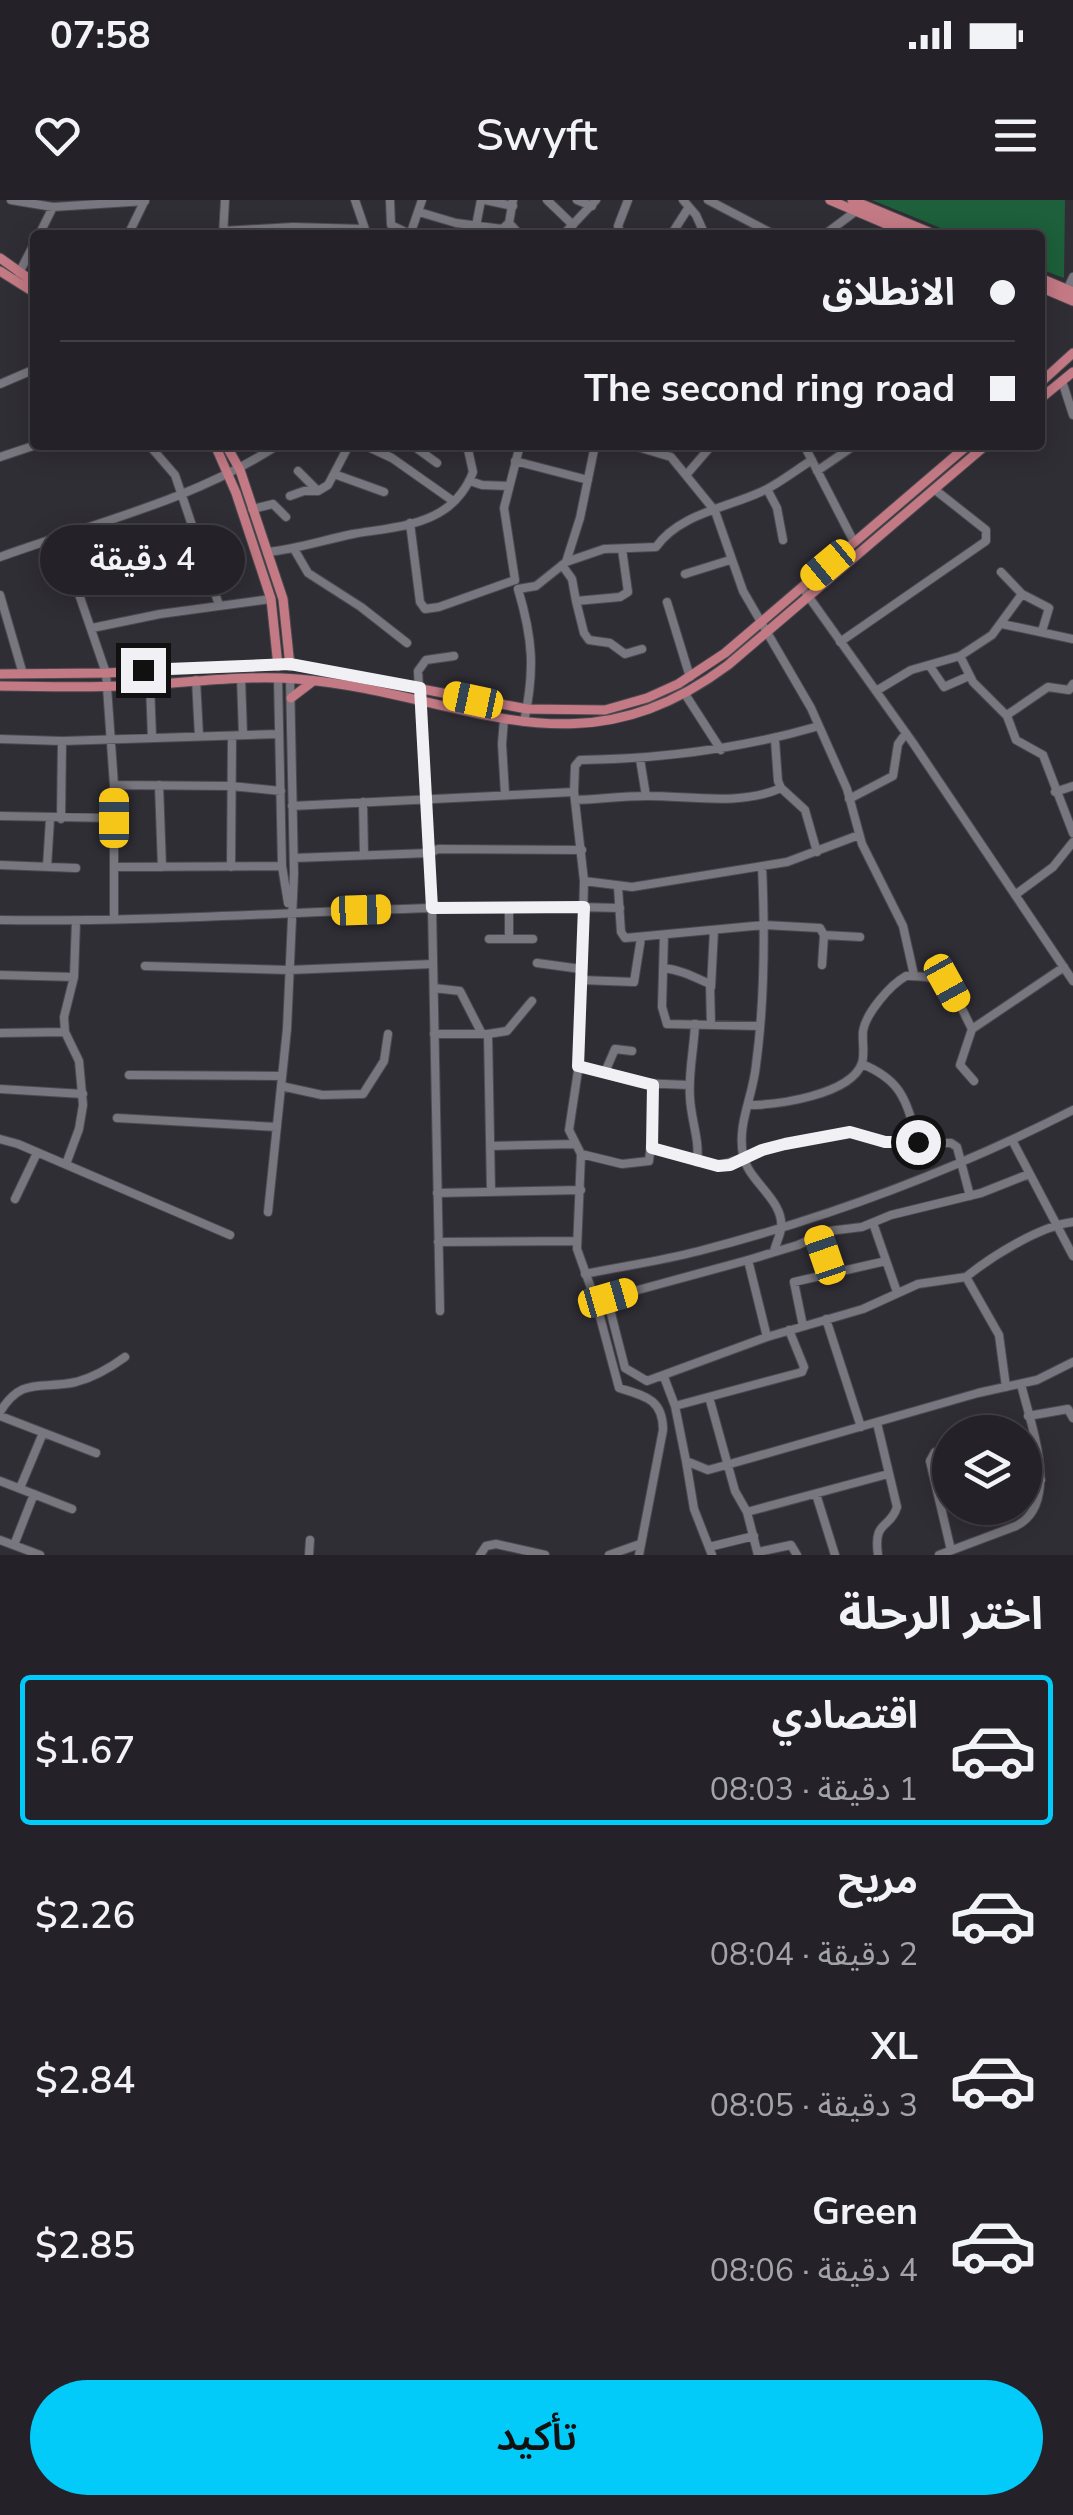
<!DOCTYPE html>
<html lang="ar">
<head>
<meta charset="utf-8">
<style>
	body { margin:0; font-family:"Nunito Sans","Noto Sans Arabic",sans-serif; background:#2c2a30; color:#f1f3f6; direction:rtl; height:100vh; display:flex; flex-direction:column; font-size:38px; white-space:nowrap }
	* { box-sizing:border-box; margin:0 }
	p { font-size:32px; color:#a3a4a8 }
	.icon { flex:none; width:55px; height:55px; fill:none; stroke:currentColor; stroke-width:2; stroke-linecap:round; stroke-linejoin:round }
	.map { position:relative; height:1355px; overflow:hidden; direction:ltr }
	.sheet { display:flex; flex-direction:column; background:#242228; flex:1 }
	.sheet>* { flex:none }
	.hud { position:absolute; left:30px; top:30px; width:1015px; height:220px; border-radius:10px; box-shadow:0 5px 25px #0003,0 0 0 2px #413f45; direction:rtl; display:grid; align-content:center; height:220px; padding:0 30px; background:#242228 }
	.tools { position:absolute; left:932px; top:1215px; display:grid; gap:20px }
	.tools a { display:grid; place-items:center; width:110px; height:110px; border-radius:50%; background:#242228; box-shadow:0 5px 25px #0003,0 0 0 2px #413f45; font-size:50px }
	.end { position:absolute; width:45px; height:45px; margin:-22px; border:12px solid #f1f0f4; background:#111; box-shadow:0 0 0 5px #111 }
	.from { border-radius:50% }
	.bubble { position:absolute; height:70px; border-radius:35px; background:#242228; box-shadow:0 5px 25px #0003,0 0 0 2px #413f45; font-size:32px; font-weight:600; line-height:70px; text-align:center; direction:rtl }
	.car { position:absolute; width:30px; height:60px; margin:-30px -15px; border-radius:12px; box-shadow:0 0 8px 2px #0007; background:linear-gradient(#f5c518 24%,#345 0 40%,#f5c518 0 76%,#345 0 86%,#f5c518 0) }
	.hud b { display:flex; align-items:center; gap:35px; height:95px; font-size:38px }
	.hud b+b { border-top:2px solid #413f45 }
	.hud i { width:25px; height:25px; background:#f1f3f6 }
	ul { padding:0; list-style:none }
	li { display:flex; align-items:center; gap:30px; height:150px; margin:0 20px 15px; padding:0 10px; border:5px solid transparent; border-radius:10px }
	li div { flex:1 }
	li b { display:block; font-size:38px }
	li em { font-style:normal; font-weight:600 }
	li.current { border-color:#03cbf9 }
	li>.icon { width:90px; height:90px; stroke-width:1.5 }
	h2 { padding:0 30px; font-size:45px; line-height:120px }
	.button { display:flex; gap:20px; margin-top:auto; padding:20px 30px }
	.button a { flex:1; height:115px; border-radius:60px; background:#03cbf9; color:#111; font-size:40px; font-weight:600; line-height:115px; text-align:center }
	.status { display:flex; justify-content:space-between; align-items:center; height:70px; padding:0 50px; background:#242228; direction:ltr }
	.status svg { height:28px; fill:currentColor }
	header { display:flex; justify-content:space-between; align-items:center; height:130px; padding:0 30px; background:#242228; font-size:45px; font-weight:600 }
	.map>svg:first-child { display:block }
</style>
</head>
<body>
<div class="status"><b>07:58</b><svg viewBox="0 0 49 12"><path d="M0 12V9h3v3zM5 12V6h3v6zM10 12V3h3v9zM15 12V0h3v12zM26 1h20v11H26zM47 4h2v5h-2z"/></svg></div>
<header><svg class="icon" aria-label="menu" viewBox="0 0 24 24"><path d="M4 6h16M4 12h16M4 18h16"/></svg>Swyft<svg class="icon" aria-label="heart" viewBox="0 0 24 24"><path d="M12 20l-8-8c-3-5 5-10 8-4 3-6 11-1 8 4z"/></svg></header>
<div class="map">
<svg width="1073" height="1355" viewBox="0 0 1073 1355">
	<rect width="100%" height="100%" fill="#302e35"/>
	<path fill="#1d603b" d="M872,0H1065L1064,78L1040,69V35H958Z"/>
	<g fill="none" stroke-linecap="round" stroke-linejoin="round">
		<defs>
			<path id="minor" d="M11,0L53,7L145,1
				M355,0L367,35
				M390,0L391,25L410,34
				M485,0L513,6
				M513,0L509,23L520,35
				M547,0L573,25
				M577,0L592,6
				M683,0L696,15L705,35
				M708,0L775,35
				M419,12L456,23L502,29L509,23
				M476,26L481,0
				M223,31L293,27L364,29
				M39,35L53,7
				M128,35L145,0
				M223,35L225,0
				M410,35L422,0
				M563,35L596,0
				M621,35L618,26L628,0
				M671,35L689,7
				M824,35L860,8
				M19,73L35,42
				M1067,90L1073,77
				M1062,181L1073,215
				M0,184L35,169
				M149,245L175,275L219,405
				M364,245L392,258L453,301
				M412,245L437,263
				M631,245L671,257L715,311L743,391L811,508L847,589L862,644L903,726L914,775
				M804,245L854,342
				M0,257L36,245
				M515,261L588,280
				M817,271L855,245
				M334,274L384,292
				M687,274L712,245
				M470,281L482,285L508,286
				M767,289L777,308L783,340
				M318,291L328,285L349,245
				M290,296L304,291H318L298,271
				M252,309L273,304L286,317
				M410,323L420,402L425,409L439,407L515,380
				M59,336L106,473L114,585V717
				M294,349L308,373L361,407L407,443
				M267,352C297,349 323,340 353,334C381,329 420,327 445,309C457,301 468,286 473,272L467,245
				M0,357C94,323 194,300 278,245
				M566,362L604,349L656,347C680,313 728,308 765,290C781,282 796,270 812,260
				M562,365L572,379L576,401L620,397L628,392L622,349
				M685,374L730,360
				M515,380L504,308L520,245
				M76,383L203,353
				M806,393L913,543L1073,781
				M1022,394L1049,408L1042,431
				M0,395L23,474
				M576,401L584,433L589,440L610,443L625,454L642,449
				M667,402L690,477
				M1002,424L1073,439
				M92,428L160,414L271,399
				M840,442L986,341V330L934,289
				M960,456L973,482L1007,516L1016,540L1043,555L1073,633
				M929,465L944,487L969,476
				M241,478L243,535
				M278,478L282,666L288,703
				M196,480L199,536
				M150,485L152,537
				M876,491L911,470L960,456L992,435L1022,394L1001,372
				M685,494L721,550
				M1007,515L1048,487L1069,490L1073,484
				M504,519L502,544L505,594
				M524,522C535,470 533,439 518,389L536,386L566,362L580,318L595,245
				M0,539L62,541L279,534
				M775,540L778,581L781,588L805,610L817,652
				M640,559L646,596
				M114,585L231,586L281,591
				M159,585L162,667
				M574,592L575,566L580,560C663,559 740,549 819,526
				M1055,592L1073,586
				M849,599L893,576L898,544L906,533
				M575,600C599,599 623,596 647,596C690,596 741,606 781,588
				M363,602L364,655
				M292,606L574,592L584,681L579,864L569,930L581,954L577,1049L596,1102L619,1188C645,1196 663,1199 663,1230L639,1355
				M0,616L114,618
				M61,619L62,541
				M294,658L430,653L438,649L582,650
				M0,665L76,668
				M762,666C765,732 765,799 756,865C753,897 737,923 743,955C748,982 785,1000 781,1029C780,1035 776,1044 774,1051
				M47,667L50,619
				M115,667L282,666
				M231,667L232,536
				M584,681L632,687L787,662L859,635
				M618,687L621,732L625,738L765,725L820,728L824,735L822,765
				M1015,695L1053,667L1073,642
				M509,707V739
				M0,720C206,723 413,701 620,708
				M664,735L662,807L667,824L760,826
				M824,735L860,737
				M489,739H533
				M537,763L581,769
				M145,766L289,770L433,764
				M664,768C681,770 694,777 710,784L711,825
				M0,775L74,777
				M581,780L634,782L641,738
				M711,787L714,730
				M434,788L460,791L482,834
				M695,824C694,849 688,874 690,898C691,920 700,940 697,962
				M972,829L960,865L974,881
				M0,833L65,832
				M434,834H488L491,992
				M488,834L507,831L532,801
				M862,864C903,881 906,901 918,942
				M579,866L639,883L689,885
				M605,872L615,849L632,851
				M129,875L282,876
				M281,886L322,895L363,894L384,861L388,834
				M0,889L83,894
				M748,905C777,905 851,895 862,863C865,853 862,842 863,831C866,813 890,785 906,776C953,775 952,791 972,829L1064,767
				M117,918L277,927
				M0,939L18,944L230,1035
				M1012,940L1073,1056
				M490,946L574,944
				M652,948L718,966L785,944L850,932L896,943H951L957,947L970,996
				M581,954L622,964L649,961L653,924V885
				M66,964L79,929L83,905L79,861L65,832L64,817L74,777L76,721
				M437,993L581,990
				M15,999L37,953
				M268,1012L287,829L294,674L290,478
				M873,1023L897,1092
				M819,1036L831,1074
				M438,1042L577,1041
				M748,1060L767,1137
				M585,1074C623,1066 661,1061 699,1051C827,1018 955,970 1073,910
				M966,1077C992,1056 1040,1026 1073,1022
				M607,1098L625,1168L647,1181L767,1137L863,1109L918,1084L966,1077L999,1135L1006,1187
				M605,1099L748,1060L798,1045L829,1031L862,1027L891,1015L981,993L1029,974
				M440,1111L432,708L418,471L426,460L454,456
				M826,1119L861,1227
				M803,1126L794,1082L886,1061
				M664,1177L675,1206L686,1261
				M709,1197L735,1291L747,1312
				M675,1206L802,1172L804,1167L789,1130
				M0,1212C22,1176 40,1190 76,1182C95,1177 110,1168 125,1157
				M0,1216L96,1253
				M1028,1216L1068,1209L1073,1218
				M877,1223L897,1307C890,1330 873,1319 878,1355
				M950,1248L935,1252L930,1261L951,1350
				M0,1281L72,1309
				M1025,1282L1041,1280
				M20,1288L43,1233
				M816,1294L835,1355
				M0,1340L40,1355
				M14,1345L34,1294
				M709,1347L754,1336
				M758,1352L791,1345L797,1355
				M309,1355L310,1340
				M480,1355L486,1346L496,1344L545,1355
				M609,1355L640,1344
				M712,1355L694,1309L686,1261L708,1270L730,1264L978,1193L1037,1180L1073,1162
				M758,1355L747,1312L888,1274
				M939,1355L1016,1326C1062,1303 1030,1223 1021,1184"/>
			<path id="major" d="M830,0L912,35
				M852,0L936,35
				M0,58L35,83
				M0,71L35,93
				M1040,78L1073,92
				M1040,87L1073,101
				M1040,183L1073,153
				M1040,199L1073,172
				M215,245L236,293L271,399L278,466
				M226,245L240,270L283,399L290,466
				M0,474L106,473L290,464L527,509L605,510L647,498L678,484L725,453L968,245
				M0,486C48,487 97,488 145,485C195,482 246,475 297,479C461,492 573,581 728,465L986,245
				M291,498L312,482"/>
		</defs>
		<use href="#minor" stroke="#4c4a50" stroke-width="10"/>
		<use href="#major" stroke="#4c4a50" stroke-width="11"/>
		<use href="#minor" stroke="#78767e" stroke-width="8"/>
		<use href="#major" stroke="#c47a85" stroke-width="9"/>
	</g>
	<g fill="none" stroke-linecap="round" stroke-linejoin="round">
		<path stroke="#f1f0f4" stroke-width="12" d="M143,470L290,464L420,488L432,708L584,707L578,866L653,885L652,948L718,966L730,965L762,950L785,944L850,932L885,942H918"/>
	</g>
</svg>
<div class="tools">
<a><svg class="icon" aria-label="layers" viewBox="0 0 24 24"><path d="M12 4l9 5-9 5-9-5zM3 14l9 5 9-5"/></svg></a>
</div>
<i class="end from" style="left:918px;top:942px"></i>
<i class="end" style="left:143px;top:470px"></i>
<div class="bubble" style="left:40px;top:325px;width:205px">4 دقيقة</div>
<i class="car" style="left:828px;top:365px;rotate:230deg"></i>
<i class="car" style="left:473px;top:500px;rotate:282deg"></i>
<i class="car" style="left:114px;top:618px;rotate:0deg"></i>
<i class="car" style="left:361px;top:710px;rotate:88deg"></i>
<i class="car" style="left:947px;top:783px;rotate:151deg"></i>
<i class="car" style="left:825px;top:1055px;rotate:341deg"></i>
<i class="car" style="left:608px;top:1098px;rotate:74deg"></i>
<div class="hud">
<b><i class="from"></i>الانطلاق</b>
<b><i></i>The second ring road</b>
</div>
</div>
<section class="sheet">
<h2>اختر الرحلة</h2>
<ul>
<li class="current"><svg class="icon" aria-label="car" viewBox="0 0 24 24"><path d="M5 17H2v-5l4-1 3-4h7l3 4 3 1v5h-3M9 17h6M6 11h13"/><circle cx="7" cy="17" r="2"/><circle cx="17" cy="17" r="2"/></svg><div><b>اقتصادي</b><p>1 دقيقة · 08:03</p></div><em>$1.67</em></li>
<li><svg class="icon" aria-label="car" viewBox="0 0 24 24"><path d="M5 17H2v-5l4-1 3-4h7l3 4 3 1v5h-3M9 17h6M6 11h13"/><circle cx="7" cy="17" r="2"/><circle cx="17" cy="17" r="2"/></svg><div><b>مريح</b><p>2 دقيقة · 08:04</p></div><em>$2.26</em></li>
<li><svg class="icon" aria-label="car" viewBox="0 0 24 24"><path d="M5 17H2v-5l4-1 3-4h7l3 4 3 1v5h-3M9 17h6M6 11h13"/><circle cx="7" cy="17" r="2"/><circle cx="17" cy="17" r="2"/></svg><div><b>XL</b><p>3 دقيقة · 08:05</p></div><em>$2.84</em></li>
<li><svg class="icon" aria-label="car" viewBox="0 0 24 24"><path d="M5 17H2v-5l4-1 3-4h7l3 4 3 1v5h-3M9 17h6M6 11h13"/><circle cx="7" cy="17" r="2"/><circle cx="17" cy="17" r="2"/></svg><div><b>Green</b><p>4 دقيقة · 08:06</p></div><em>$2.85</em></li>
</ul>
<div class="button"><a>تأكيد</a></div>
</section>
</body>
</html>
